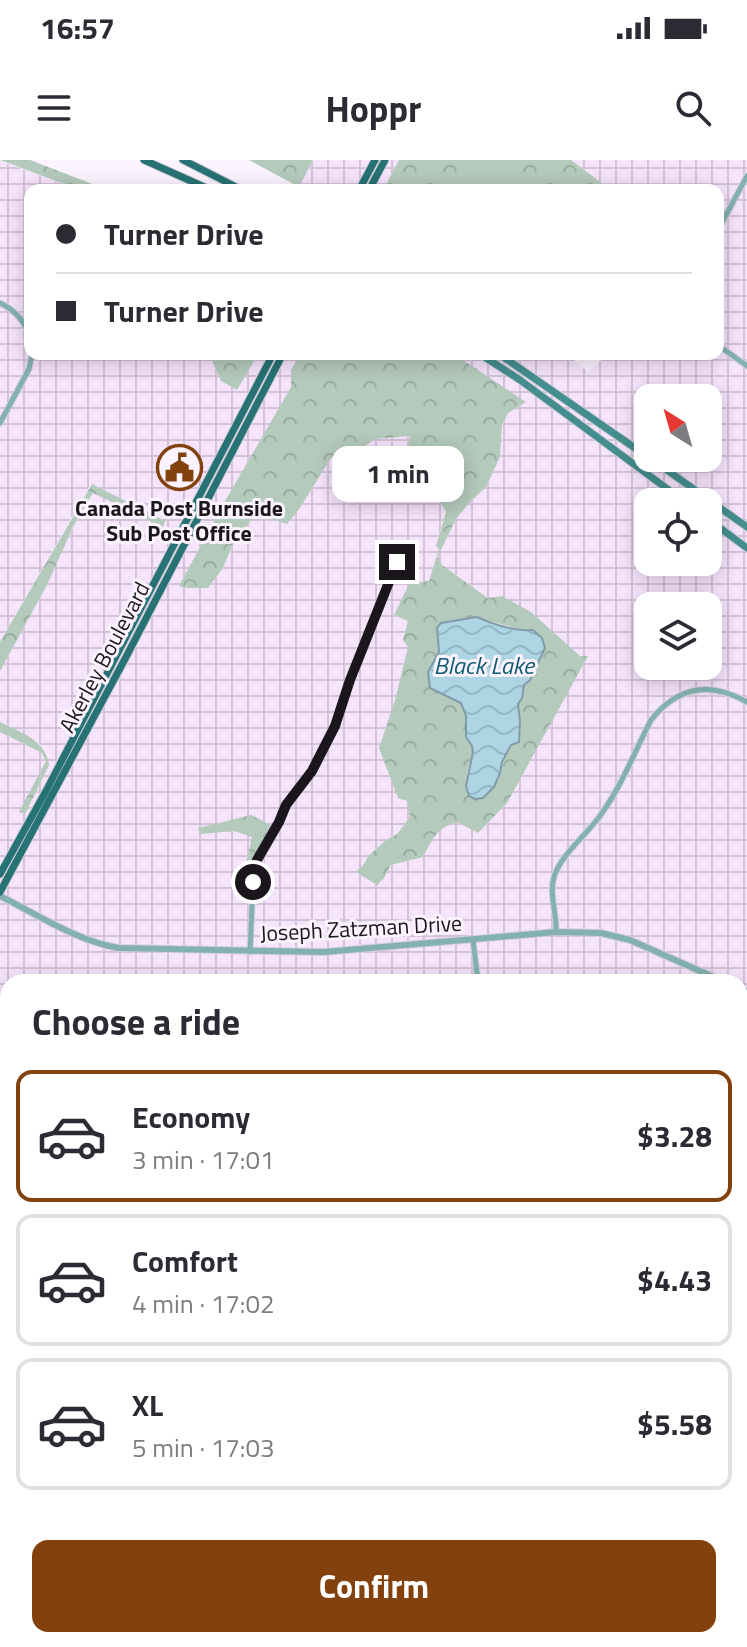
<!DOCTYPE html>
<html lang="en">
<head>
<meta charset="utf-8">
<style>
	body { margin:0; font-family:"Titillium Web",sans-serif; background:#f7f7f7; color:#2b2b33; height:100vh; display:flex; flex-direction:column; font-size:30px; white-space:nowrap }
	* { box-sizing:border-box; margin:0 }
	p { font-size:26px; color:#7c7c81 }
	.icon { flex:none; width:44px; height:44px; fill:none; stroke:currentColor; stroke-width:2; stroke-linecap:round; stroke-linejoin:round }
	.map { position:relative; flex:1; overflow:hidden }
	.drawer { position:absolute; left:0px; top:814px; width:748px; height:674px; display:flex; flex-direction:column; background:#fff; border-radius:24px 24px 0 0; box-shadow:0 4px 20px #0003 }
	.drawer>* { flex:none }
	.top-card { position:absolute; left:24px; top:24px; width:700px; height:176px; border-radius:16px; box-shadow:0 4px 20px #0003; display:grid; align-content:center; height:176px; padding:0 32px; background:#fff }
	.needle { width:52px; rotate:323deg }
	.fabs { position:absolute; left:634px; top:224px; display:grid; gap:16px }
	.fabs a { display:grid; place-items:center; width:88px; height:88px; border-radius:16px; background:#fff; box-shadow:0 4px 20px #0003; font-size:40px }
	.end { position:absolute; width:36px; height:36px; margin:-18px; border:10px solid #1b161c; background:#fff; box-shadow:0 0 0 4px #fff }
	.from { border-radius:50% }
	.bubble { position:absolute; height:56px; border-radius:16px; background:#fff; box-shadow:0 4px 20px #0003; font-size:26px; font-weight:700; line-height:56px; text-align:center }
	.top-card b { display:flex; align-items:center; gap:28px; height:76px; font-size:30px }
	.top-card b+b { border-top:2px solid #e1e1e2 }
	.top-card i { width:20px; height:20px; background:#2b2b33 }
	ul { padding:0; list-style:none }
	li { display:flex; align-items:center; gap:24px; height:132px; margin:0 16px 12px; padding:0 16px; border:4px solid #e1e1e2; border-radius:16px }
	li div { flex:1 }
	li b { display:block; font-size:30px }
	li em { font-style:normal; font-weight:700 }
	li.active { border-color:#83410e }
	li>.icon { width:72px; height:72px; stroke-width:1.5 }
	h2 { padding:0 32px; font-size:36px; line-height:96px }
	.button { display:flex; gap:16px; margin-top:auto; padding:16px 32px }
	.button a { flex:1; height:92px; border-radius:16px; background:#83410e; color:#fff; font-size:32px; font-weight:700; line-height:92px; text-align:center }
	.status { display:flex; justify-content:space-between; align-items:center; height:56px; padding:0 40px; background:#fff; direction:ltr }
	.status svg { height:22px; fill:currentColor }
	header { display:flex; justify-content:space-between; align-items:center; height:104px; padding:0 32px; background:#fff; font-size:36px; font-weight:700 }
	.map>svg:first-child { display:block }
</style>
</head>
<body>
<div class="status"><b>16:57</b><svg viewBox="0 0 49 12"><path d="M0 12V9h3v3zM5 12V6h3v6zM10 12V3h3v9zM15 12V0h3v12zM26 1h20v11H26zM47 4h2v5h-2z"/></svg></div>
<header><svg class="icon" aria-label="menu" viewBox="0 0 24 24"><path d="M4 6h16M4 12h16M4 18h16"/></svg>Hoppr<svg class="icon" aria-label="search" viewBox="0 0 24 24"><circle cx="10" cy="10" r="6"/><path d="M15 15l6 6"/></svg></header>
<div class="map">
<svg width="747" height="1487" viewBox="0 0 747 1487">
	<defs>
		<pattern id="industrial-grid" width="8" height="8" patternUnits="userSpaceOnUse" patternTransform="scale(2)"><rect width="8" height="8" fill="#f6e3fc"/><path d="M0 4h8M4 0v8" fill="none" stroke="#d2c2d7"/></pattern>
		<pattern id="forest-crowns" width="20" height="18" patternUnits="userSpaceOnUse" patternTransform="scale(2)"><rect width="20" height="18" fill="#b4cabc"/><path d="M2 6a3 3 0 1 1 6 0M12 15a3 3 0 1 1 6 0" fill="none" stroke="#9aada1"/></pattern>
		<pattern id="water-waves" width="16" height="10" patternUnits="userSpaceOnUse" patternTransform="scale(2)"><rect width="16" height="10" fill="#add5e4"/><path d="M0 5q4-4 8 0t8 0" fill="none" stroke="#94b6c3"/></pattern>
	</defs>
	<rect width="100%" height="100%" fill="#fbf3fe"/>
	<path fill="url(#industrial-grid)" fill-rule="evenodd" d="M313,0H399L383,30H306L299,27Z
		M571,0H747V1176H740V822H8V1480H740V1241H747V1487H0V572L42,593L46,601L20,652L49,596L44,588L37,582L0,562V511L47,425L73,367L94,333L91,324L0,482V1L80,30H30V194H209L221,221L237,230L258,194H300L291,210V228L221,348L180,425L188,428H208L223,408L235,379L257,354L300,348L331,298L357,292L375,279L410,276L415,310L429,321L446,352L436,385L439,389V394L456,359L470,342L486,327L500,297L502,266L508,252L525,242L454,194H567L588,212L608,194H718V30H611ZM648,238H708V298H648ZM648,342H708V402H648ZM437,396L442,405L489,438L502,436L580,496H587L507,643L478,672L457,662L444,665L435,674L423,697L391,705L384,718L357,712L365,703L368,696L386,680L397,674L410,658L395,540L408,487L403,479L408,461L394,455L429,422ZM648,446H708V506H648Z"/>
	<path fill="url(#forest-crowns)" fill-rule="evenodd" d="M0,0H30L108,30H80Z
		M249,0H313L299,27Z
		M399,0H571L611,30H383Z
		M209,194H258L237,230L221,221Z
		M300,194H454L526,242L508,253L502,266L500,297L486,327L470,342L456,359L438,396L442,405L488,438L502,436L531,452L580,496H588L507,643L478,673L457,662C436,668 433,679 423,697L391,705L384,718L377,725L356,712L365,703L368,696L386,680L397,674L410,657L407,641L398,638L379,588L395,540L408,487L403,480L408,461L394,455L409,424L429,421L439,389L436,386L446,352L429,321L413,320L415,310L405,308L410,276L375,279L357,292L331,298L300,348L287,364L257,354L235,379L223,408L208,428H188L179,426L221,348L291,227V210ZM476,457L525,471L533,470L545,488L530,519L524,525L522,538L518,544L520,562L519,578C500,595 501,621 483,638L467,614L473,592L472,586L466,577V556L461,543L430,527L435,498Z
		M92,324L165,361L163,367L93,333L73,367L47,425L0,511V482Z
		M0,562C19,572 47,580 49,605L25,654L19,652L46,601L42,593L0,572Z
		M251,655L271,665L263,679L249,716L243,718L252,677L234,671L200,674L198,668Z"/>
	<path fill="#b4cabc" d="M477,0H496L530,30H450Z"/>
	<path fill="url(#water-waves)" stroke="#819ca8" stroke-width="2" d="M477,457C493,464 515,472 533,470L542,478L545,488L530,520L524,525L522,538L518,544L520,562L519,582L511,585L502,602L500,613L494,627L483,638L475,639L469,636L466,626L473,592L472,586L466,577V556L461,543L430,528L428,512L439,492L437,468L441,463Z"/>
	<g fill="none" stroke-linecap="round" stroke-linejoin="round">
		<defs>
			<path id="minor" d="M718,70L747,16
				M0,143C15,150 24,160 30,176
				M718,185L747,206
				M0,263L29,209L32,194
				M556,772C557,755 549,734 554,717C560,695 589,673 602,653C622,625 635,591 651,560C678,526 710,521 747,542
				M473,780L478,822
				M250,792L253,722L257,700L279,662L286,645L312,611L335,566L350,520L397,402
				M0,1318H8
				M740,1345L745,1332L746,1315"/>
			<path id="tertiary" d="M0,736C38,755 77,781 119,788L324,792L556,772L601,773L630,780L725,822
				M740,829L747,832
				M0,1044H8
				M740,1092H747"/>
			<path id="secondary" d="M480,194L520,220L685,342
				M499,194L648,297
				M650,298L747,367
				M708,359L747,388
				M740,880L747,863
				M553,1480L555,1487"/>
			<path id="primary" d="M144,0L211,30
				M183,0L242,30
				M359,30L375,0
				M369,30L385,0
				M0,714L46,631L273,194
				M0,732L125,499L283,194"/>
		</defs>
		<use href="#minor" stroke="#d7d0da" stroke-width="7"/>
		<use href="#tertiary" stroke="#d7d0da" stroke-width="8"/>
		<use href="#secondary" stroke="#d7d0da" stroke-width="9"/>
		<use href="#primary" stroke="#d7d0da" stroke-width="9"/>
		<use href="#minor" stroke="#83b1b1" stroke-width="5"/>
		<use href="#tertiary" stroke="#83b1b1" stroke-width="6"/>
		<use href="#secondary" stroke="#458e90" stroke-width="7"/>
		<use href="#primary" stroke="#267274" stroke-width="7"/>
		<path stroke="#878089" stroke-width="2" stroke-dasharray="10 10" stroke-linecap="butt" d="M740,1375L747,1370
			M0,1393L8,1391
			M0,1472L8,1475
			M20,1480L34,1487"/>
	</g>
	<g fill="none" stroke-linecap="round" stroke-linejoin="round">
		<path stroke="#1b161c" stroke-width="10" d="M253,722L257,700L279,662L286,645L312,611L335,566L350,520L397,402"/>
	</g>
	<defs>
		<symbol id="civic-ring" viewBox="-11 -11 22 22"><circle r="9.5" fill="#fbf3fe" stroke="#83410e" stroke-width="1.5"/><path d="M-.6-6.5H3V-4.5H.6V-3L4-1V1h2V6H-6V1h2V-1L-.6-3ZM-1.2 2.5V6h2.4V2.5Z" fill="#83410e"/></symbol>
	</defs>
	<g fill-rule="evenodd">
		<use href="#civic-ring" x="154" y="282" width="51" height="51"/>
	</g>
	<g text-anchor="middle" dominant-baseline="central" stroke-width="6" stroke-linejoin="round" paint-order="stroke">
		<g font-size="22" font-weight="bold" fill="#1b161c" stroke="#fbf3fe">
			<text x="179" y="348">Canada Post Burnside<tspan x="179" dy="25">Sub Post Office</tspan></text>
		</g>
		<g font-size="22" fill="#1b161c" stroke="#fbf3fe">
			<text transform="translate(104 497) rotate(-62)">Akerley Boulevard</text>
			<text transform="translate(361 768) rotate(-3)">Joseph Zatzman Drive</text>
		</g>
		<g font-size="24" font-style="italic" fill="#0f5c72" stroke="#fbf3fe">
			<text x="484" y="505">Black Lake</text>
		</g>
	</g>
</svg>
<div class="fabs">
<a><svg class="needle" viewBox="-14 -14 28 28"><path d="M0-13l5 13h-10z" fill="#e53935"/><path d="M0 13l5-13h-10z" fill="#7c7c81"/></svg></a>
<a><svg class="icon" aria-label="locate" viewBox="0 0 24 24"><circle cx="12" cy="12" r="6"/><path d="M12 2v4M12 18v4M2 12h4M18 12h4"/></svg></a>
<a><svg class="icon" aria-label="layers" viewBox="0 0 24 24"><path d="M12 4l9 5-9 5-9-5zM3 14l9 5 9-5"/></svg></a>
</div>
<i class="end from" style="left:253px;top:722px"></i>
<i class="end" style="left:397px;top:402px"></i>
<div class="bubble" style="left:332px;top:286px;width:132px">1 min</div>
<div class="top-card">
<b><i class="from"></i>Turner Drive</b>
<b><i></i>Turner Drive</b>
</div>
<section class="drawer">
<h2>Choose a ride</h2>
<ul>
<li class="active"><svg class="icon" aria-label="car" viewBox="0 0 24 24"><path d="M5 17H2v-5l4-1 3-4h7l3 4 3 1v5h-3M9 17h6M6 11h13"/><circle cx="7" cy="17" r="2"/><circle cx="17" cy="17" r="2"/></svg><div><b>Economy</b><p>3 min · 17:01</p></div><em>$3.28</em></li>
<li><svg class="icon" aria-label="car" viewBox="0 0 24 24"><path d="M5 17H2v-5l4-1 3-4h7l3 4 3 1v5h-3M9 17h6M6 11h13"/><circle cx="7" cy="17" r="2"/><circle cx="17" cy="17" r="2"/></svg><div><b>Comfort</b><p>4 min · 17:02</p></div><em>$4.43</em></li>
<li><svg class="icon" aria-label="car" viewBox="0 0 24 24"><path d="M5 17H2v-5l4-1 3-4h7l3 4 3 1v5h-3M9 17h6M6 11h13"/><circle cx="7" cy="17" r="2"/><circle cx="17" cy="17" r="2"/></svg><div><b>XL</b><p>5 min · 17:03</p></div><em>$5.58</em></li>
</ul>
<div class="button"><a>Confirm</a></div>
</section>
</div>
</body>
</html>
